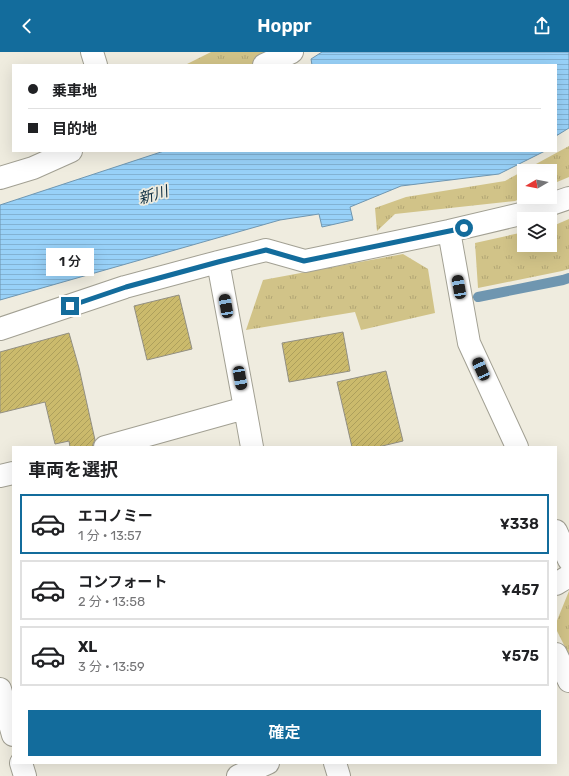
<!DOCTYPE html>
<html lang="ja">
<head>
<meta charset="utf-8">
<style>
	body { margin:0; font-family:Rubik,"Noto Sans JP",sans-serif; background:#f2f2f2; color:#202124; height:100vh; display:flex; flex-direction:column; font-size:15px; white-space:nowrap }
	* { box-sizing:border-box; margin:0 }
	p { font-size:13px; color:#757577 }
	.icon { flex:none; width:22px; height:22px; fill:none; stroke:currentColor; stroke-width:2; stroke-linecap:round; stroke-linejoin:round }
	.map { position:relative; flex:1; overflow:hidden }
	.details { position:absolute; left:12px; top:394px; width:545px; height:318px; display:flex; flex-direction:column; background:#fff; border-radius:0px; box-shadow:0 4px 16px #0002 }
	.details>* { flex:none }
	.banner { position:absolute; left:12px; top:12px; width:545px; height:88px; border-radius:0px; box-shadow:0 4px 16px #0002; display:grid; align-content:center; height:88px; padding:0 16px; background:#fff }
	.needle { width:26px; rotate:260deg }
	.fabs { position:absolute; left:517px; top:112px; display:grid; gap:8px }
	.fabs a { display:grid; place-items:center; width:40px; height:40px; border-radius:0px; background:#fff; box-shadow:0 4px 16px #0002; font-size:20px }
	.end { position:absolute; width:18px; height:18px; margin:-9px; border:5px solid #136c9c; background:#fff; box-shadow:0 0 0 2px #fff }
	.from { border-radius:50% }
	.bubble { position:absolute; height:28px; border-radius:0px; background:#fff; box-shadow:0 4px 16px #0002; font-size:13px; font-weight:600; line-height:28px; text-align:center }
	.car { position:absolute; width:12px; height:24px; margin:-12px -6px; border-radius:5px; box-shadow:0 0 3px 1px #0007; background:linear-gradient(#222 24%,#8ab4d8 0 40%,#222 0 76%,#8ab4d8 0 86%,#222 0) }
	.banner b { display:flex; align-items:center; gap:14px; height:38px; font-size:15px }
	.banner b+b { border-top:1px solid #e0e0e0 }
	.banner i { width:10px; height:10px; background:#202124 }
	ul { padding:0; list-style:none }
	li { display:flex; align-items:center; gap:12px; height:60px; margin:0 8px 6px; padding:0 8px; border:2px solid #e0e0e0; border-radius:0px }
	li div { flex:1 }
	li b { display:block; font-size:15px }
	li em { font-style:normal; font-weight:600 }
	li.active { border-color:#136c9c }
	li>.icon { width:36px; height:36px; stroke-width:1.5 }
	h2 { padding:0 16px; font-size:18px; line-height:48px }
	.cta { display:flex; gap:8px; margin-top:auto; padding:8px 16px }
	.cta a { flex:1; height:46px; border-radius:0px; background:#136c9c; color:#fff; font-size:16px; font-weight:600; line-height:46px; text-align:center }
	header { display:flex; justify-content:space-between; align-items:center; height:52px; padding:0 16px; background:#136c9c; color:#fff; font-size:18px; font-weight:600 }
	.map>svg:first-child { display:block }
</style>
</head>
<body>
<header><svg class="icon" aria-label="back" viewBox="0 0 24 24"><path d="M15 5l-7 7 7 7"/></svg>Hoppr<svg class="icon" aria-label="share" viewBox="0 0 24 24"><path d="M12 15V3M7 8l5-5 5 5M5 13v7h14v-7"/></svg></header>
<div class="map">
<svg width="569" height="724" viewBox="0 0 569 724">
	<defs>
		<pattern id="grass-tufts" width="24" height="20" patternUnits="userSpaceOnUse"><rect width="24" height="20" fill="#d1c388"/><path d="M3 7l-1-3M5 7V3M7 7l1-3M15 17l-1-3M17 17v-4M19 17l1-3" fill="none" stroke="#b2a674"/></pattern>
		<pattern id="water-rules" width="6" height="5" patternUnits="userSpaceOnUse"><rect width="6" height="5" fill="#98d1f8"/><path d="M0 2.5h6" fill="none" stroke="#82b2d3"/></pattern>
		<pattern id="building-hatch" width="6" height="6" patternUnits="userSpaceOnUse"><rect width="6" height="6" fill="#cbba6c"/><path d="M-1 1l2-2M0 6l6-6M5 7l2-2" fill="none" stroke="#ad9f5c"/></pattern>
	</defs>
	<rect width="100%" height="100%" fill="#efecdf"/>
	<path fill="url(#grass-tufts)" d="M211,0H288L291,13H185Z
		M569,94V125L550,133V119H524V145L515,149L395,162L377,179L375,156L406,145L505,129Z
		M569,167V217L562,219L478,236L475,191L524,180V193H550V174L555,173Z
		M403,202L428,217L435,261L361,278L355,260L246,278L263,228Z
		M569,539V603L556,577V571Z"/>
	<path fill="url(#water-rules)" stroke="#6f96b0" d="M322,0H569V76L556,84V13H312L311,7Z
		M164,99H545L499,122L401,134L350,155L353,168L322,175L319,162L280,168L0,248V153Z"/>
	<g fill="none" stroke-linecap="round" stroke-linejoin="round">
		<path stroke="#6f96b0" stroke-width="10" d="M478,245L563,228L569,226"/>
	</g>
	<path fill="url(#building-hatch)" stroke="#928f82" d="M179,243L192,297L147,308L134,254Z
		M343,280L350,319L289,330L282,291Z
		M69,281L79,316L95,388L93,392V395H70L69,389L55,392L45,350L0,361V300Z
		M386,319L403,389L378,395H352L337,330Z"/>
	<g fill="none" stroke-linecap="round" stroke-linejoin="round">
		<defs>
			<path id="street" d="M92,0L96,13
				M264,13L292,0
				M0,126L33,116L71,99
				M449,179L469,291L517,395
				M218,210L245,356
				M0,277L125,235L218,210L266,198L305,209L449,179L525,161L569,146
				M105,395L245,356L252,395
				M0,424L13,421
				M556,479L569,508
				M556,532L569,524
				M556,602L569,629
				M335,711L339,724
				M238,724L268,711"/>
			<path id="secondary" d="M0,637L13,683
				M21,711L25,724"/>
		</defs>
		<use href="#street" stroke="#a2a093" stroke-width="24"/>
		<use href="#secondary" stroke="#a2a093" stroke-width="24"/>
		<use href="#street" stroke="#fff" stroke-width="22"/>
		<use href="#secondary" stroke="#fff" stroke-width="22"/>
	</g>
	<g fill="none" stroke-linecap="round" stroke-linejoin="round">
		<path stroke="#136c9c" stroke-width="5" d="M70,254L126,235L218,210L266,198L304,209L464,176"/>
	</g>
	<g text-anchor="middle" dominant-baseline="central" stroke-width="3.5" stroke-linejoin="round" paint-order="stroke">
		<g font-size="15" font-style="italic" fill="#0f3044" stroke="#efecdf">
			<text transform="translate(153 143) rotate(-16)">新川</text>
		</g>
	</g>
</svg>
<div class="fabs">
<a><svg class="needle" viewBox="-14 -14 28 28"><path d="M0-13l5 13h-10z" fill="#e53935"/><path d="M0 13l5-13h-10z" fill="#757577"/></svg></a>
<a><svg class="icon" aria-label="layers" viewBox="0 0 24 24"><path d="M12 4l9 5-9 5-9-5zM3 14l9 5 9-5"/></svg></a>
</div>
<i class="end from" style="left:464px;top:176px"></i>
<i class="end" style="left:70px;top:254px"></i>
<div class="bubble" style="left:46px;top:196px;width:48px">1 分</div>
<i class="car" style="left:459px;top:235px;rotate:350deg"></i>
<i class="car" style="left:226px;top:254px;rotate:350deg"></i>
<i class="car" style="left:481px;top:317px;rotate:336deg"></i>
<i class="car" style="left:240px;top:326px;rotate:170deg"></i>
<div class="banner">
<b><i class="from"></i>乗車地</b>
<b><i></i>目的地</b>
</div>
<section class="details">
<h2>車両を選択</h2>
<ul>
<li class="active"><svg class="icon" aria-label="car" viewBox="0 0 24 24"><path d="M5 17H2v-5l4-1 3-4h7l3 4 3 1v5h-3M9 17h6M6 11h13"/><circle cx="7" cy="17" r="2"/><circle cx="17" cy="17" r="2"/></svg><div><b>エコノミー</b><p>1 分 · 13:57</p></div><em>¥338</em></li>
<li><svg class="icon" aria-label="car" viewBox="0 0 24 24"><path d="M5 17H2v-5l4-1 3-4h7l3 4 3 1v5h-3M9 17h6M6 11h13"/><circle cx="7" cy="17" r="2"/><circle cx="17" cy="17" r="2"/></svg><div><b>コンフォート</b><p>2 分 · 13:58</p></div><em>¥457</em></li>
<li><svg class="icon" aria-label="car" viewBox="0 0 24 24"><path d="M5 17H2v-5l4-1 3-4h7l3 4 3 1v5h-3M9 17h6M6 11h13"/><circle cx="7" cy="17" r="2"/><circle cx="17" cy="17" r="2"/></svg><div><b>XL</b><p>3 分 · 13:59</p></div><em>¥575</em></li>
</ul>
<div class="cta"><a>確定</a></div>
</section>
</div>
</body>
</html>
